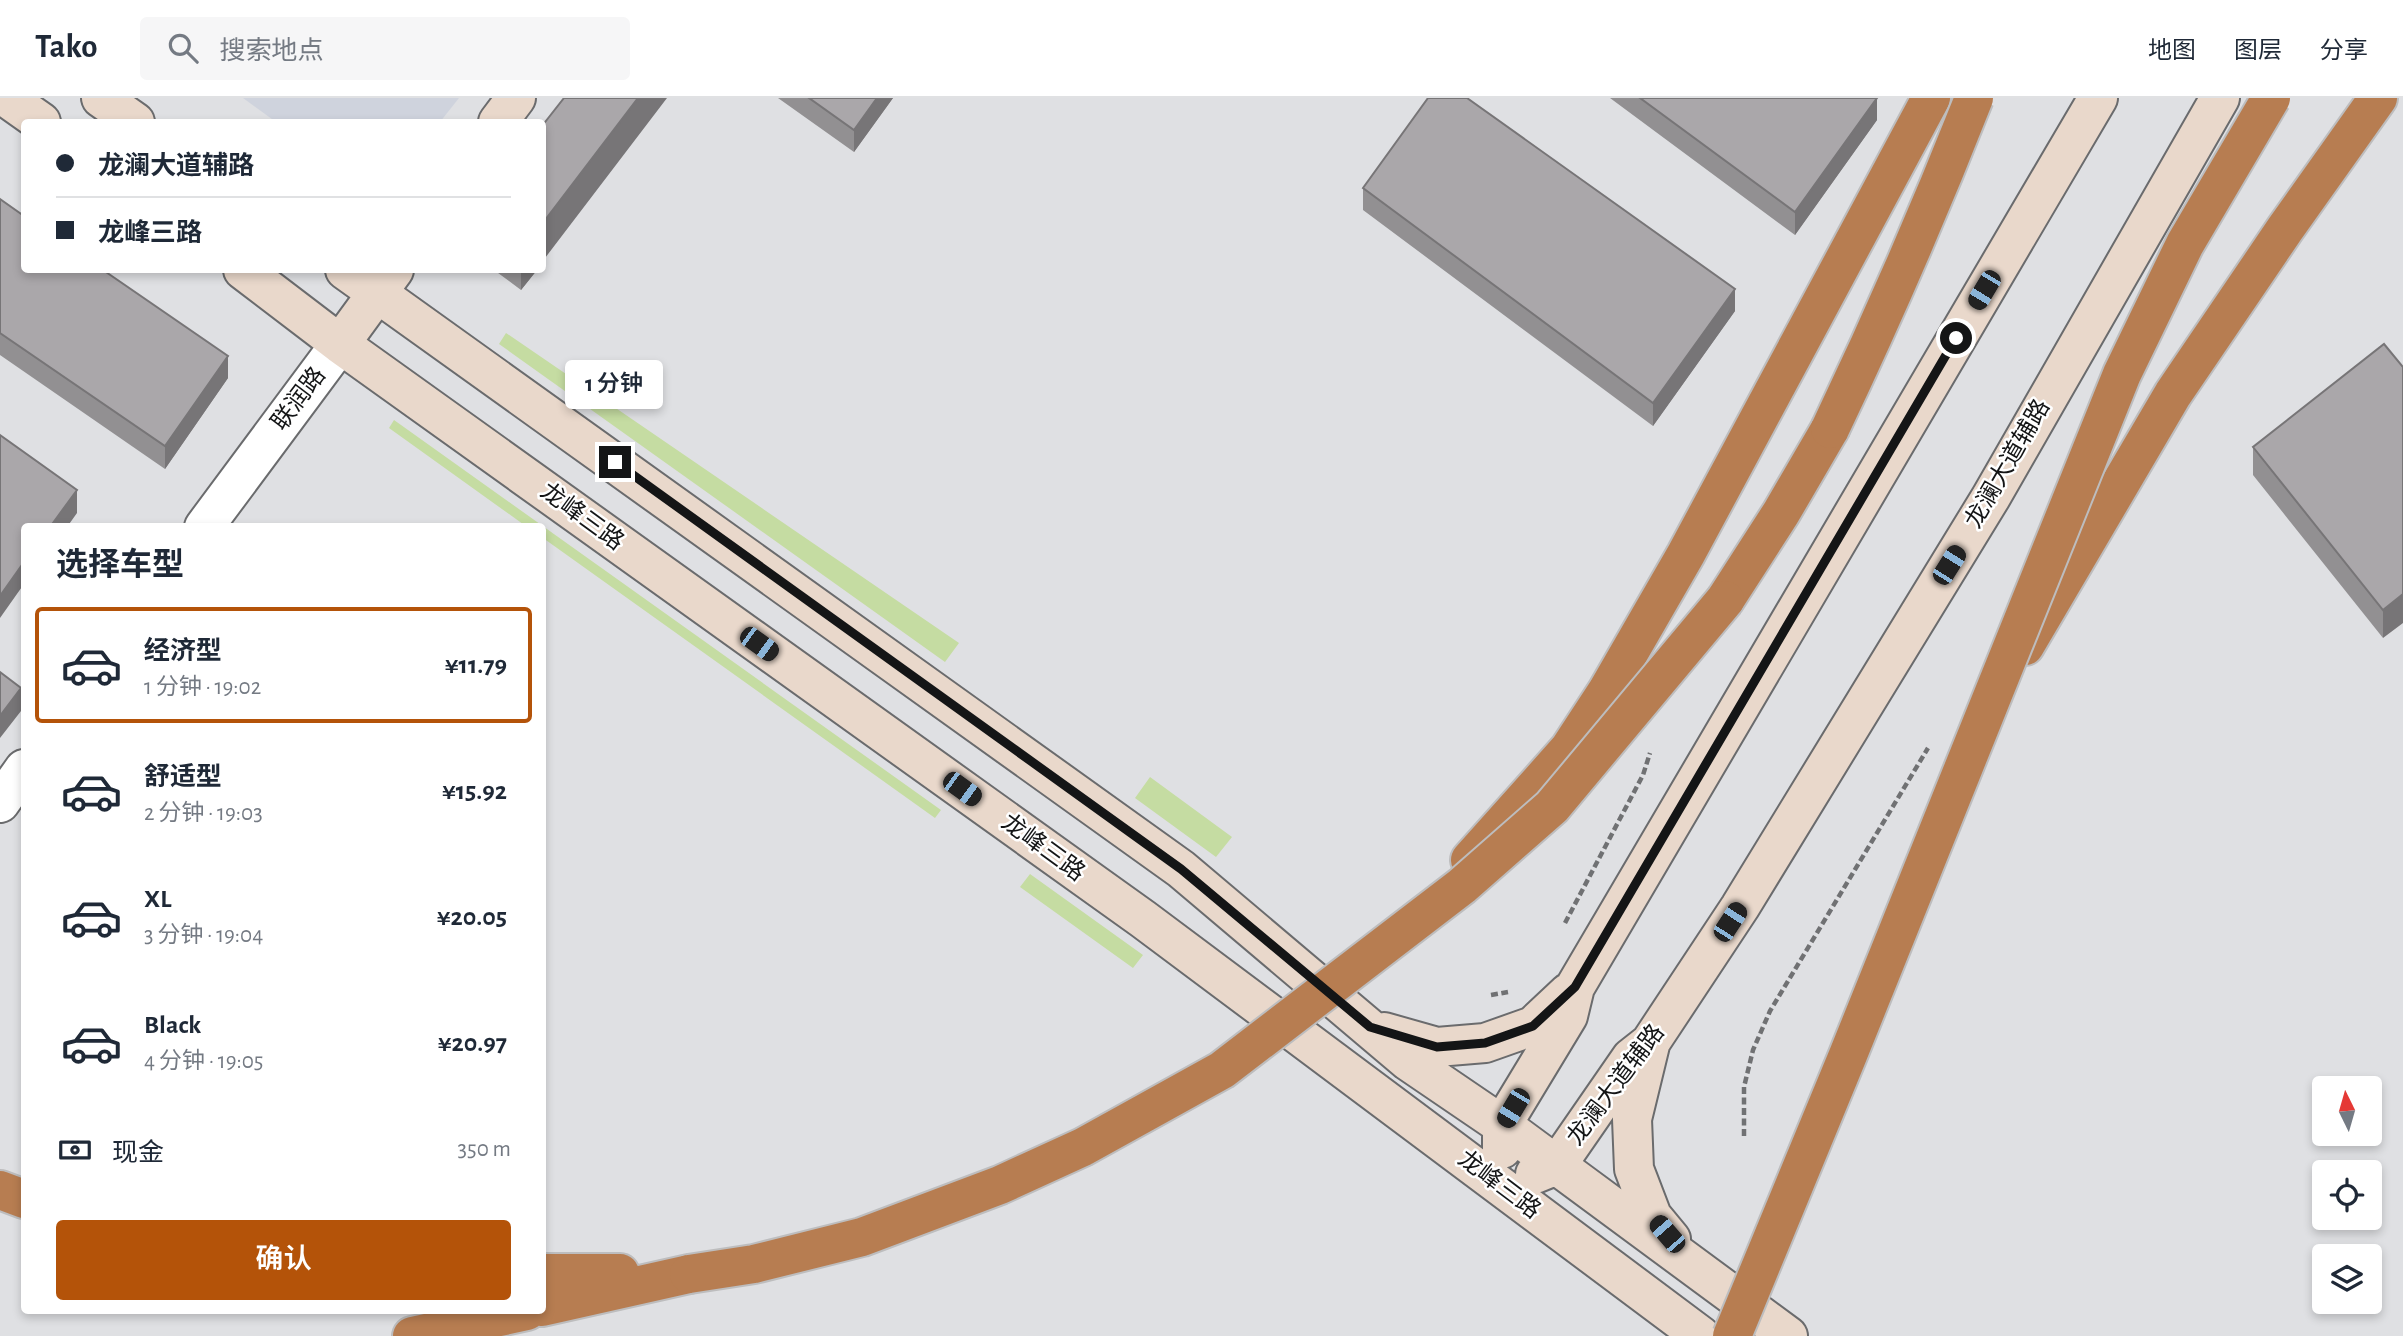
<!DOCTYPE html>
<html lang="zh">
<head>
<meta charset="utf-8">
<style>
	body { margin:0; font-family:"Alegreya Sans","Noto Sans SC",sans-serif; background:#f6f6f7; color:#1f2937; height:100vh; display:flex; flex-direction:column; font-size:26px; white-space:nowrap }
	* { box-sizing:border-box; margin:0 }
	p { font-size:23px; color:#747a83 }
	.icon { flex:none; width:38px; height:38px; fill:none; stroke:currentColor; stroke-width:2; stroke-linecap:round; stroke-linejoin:round }
	.map { position:relative; flex:1; overflow:hidden }
	.panel { position:absolute; left:21px; top:425px; width:525px; height:791px; display:flex; flex-direction:column; background:#fff; border-radius:7px; box-shadow:0 4px 10px #0003 }
	.panel>* { flex:none }
	.guide { position:absolute; left:21px; top:21px; width:525px; height:154px; border-radius:7px; box-shadow:0 4px 10px #0003; display:grid; align-content:center; height:154px; padding:0 35px; background:#fff }
	.needle { width:46px; rotate:355deg }
	.tools { position:absolute; left:2312px; top:978px; display:grid; gap:14px }
	.tools a { display:grid; place-items:center; width:70px; height:70px; border-radius:7px; background:#fff; box-shadow:0 4px 10px #0003; font-size:35px }
	.end { position:absolute; width:32px; height:32px; margin:-16px; border:9px solid #141516; background:#fff; box-shadow:0 0 0 4px #fff }
	.from { border-radius:50% }
	.bubble { position:absolute; height:49px; border-radius:7px; background:#fff; box-shadow:0 4px 10px #0003; font-size:23px; font-weight:600; line-height:49px; text-align:center }
	.car { position:absolute; width:21px; height:42px; margin:-21px -10px; border-radius:9px; box-shadow:0 0 5px 2px #0007; background:linear-gradient(#222 24%,#8ab4d8 0 40%,#222 0 76%,#8ab4d8 0 86%,#222 0) }
	.guide b { display:flex; align-items:center; gap:24px; height:66px; font-size:26px }
	.guide b+b { border-top:2px solid #e0e1e3 }
	.guide i { width:18px; height:18px; background:#1f2937 }
	ul { padding:0; list-style:none }
	li { display:flex; align-items:center; gap:21px; height:116px; margin:0 14px 10px; padding:0 21px; border:4px solid transparent; border-radius:7px }
	li div { flex:1 }
	li b { display:block; font-size:26px }
	li em { font-style:normal; font-weight:600 }
	li.active { border-color:#b45309 }
	li>.icon { width:63px; height:63px; stroke-width:1.5 }
	h2 { padding:0 35px; font-size:32px; line-height:84px }
	.pay { display:flex; align-items:center; gap:18px; height:77px; padding:0 35px; font-size:26px }
	.pay p { margin-inline-start:auto }
	.cta { display:flex; gap:14px; margin-top:auto; padding:14px 35px }
	.cta a { flex:1; height:80px; border-radius:7px; background:#b45309; color:#fff; font-size:28px; font-weight:600; line-height:80px; text-align:center }
	header { display:flex; align-items:center; gap:42px; box-sizing:border-box; height:98px; padding:0 35px; background:#fff; border-bottom:2px solid #e0e1e3 }
	header strong { font-size:33px }
	nav { display:flex; gap:38px; margin-inline-start:auto; font-size:24px }
	.search { width:490px; height:63px; background:#f6f6f7; display:flex; align-items:center; gap:18px; box-sizing:border-box; padding:0 24px; border-radius:7px; color:#747a83; font-size:26px }
	.map>svg:first-child { display:block }
</style>
</head>
<body>
<header>
<strong>Tako</strong>
<div class="search"><svg class="icon" aria-label="search" viewBox="0 0 24 24"><circle cx="10" cy="10" r="6"/><path d="M15 15l6 6"/></svg>搜索地点</div>
<nav><a>地图</a><a>图层</a><a>分享</a></nav>
</header>
<div class="map">
<svg width="2403" height="1238" viewBox="0 0 2403 1238">
	<rect width="100%" height="100%" fill="#dfe0e3"/>
	<path fill="#cfd3dd" d="M243,0H459L440,24H276Z"/>
	<path fill="#c5dca2" d="M506,235L959,545L945,564L499,246Z
		M394,322L941,712L935,720L543,440L542,429H527L389,330Z
		M1150,679L1232,739L1216,759L1135,700Z
		M1030,776L1143,857L1133,870L1020,789Z"/>
	<g fill="none" stroke-linecap="round" stroke-linejoin="round">
		<defs>
			<path id="street" d="M204,429L340,246
				M0,705L24,671"/>
			<path id="secondary" d="M7,0L41,24
				M101,0L135,24
				M498,24L516,0
				M243,172L340,246L1143,821L1701,1238
				M345,172L1181,771L1408,963L1502,1027L1788,1238
				M340,246L394,172
				M1384,934L1437,949L1485,945L1533,928L1568,895
				M1650,947L1632,1021L1634,1071L1652,1118L1671,1141
				M1502,1051V1027L1568,918L1575,889L2098,0
				M1535,1076L1557,1067L1631,960L1650,945L1740,809L1991,399L2220,0"/>
			<path id="highway" d="M1725,502L1781,415L1830,331
				M2025,548L2173,296L2285,131L2378,0
				M1470,762L1569,651L1607,593L1686,456L1931,0
				M0,1092L24,1101
				M542,1175H620
				M542,1209L689,1176
				M412,1238L527,1213"/>
		</defs>
		<use href="#street" stroke="#6a6b6d" stroke-width="42"/>
		<use href="#secondary" stroke="#6a6b6d" stroke-width="42"/>
		<use href="#highway" stroke="#bdbdbe" stroke-width="42"/>
		<path stroke="#707173" stroke-width="4.5" stroke-dasharray="7 3.5" stroke-linecap="butt" d="M1565,825L1643,677L1650,655
			M1491,897L1508,894
			M1744,1038V989L1753,952L1770,913L1928,650"/>
		<use href="#street" stroke="#fff" stroke-width="38"/>
		<use href="#secondary" stroke="#e9d8cb" stroke-width="38"/>
		<use href="#highway" stroke="#b77d51" stroke-width="38"/>
		<defs>
			<path id="highway-bridge" d="M1830,331C1882,222 1930,112 1974,0
				M689,1176L754,1166L862,1139L1000,1087L1083,1049L1222,972L1462,788L1552,709L1725,502
				M1732,1238L1848,957L2122,276L2185,146L2271,0"/>
		</defs>
		<use href="#highway-bridge" stroke="#bdbdbe" stroke-width="42" stroke-linecap="butt"/>
		<use href="#highway-bridge" stroke="#b77d51" stroke-width="38"/>
	</g>
	<path fill="#929092" d="M778,0H893L854,54Z
		M1610,0H1877V22L1795,137Z
		M1363,90L1735,213L1653,328L1363,112Z
		M0,101L228,280L165,371L0,257Z
		M494,172H537L521,192Z
		M2384,246L2383,540L2253,377V349Z"/>
	<path fill="#777577" d="M638,0H667L542,164V126Z
		M877,0H893L854,54V32Z
		M1877,0V22L1795,137V114Z
		M521,172H537L521,192Z
		M1735,191V213L1653,328V305Z
		M228,258V280L165,371V348Z
		M77,392V415L67,429H50Z
		M24,464V486L0,520V498Z
		M2403,496V525L2383,540V512Z
		M21,590V613L0,640V618Z"/>
	<path fill="#aaa7aa" stroke="#777577" stroke-width="2" d="M564,0H638L542,126V28Z
		M809,0H877L854,32Z
		M1428,0H1467L1735,191L1653,305L1363,90Z
		M1640,0H1877L1795,114Z
		M0,101L24,118V172H103L228,258L165,348L0,235Z
		M2384,246L2403,269V496L2383,512L2253,349Z
		M0,337L77,392L50,429H24V464L0,498Z
		M0,574L21,590L0,618Z"/>
	<g fill="none" stroke-linecap="round" stroke-linejoin="round">
		<path stroke="#141516" stroke-width="9" d="M615,364L1181,771L1370,929L1437,949L1485,945L1533,928L1575,889L1956,240"/>
	</g>
	<g text-anchor="middle" dominant-baseline="central" stroke-width="5" stroke-linejoin="round" paint-order="stroke">
		<g font-size="24" fill="#141516" stroke="#fff">
			<text transform="translate(299 301) rotate(-53)">联润路</text>
			<text transform="translate(2008 366) rotate(-60)">龙澜大道辅路</text>
			<text transform="translate(582 419) rotate(36)">龙峰三路</text>
			<text transform="translate(1043 750) rotate(36)">龙峰三路</text>
			<text transform="translate(1616 987) rotate(-53)">龙澜大道辅路</text>
			<text transform="translate(1499 1087) rotate(37)">龙峰三路</text>
		</g>
	</g>
</svg>
<div class="tools">
<a><svg class="needle" viewBox="-14 -14 28 28"><path d="M0-13l5 13h-10z" fill="#e53935"/><path d="M0 13l5-13h-10z" fill="#747a83"/></svg></a>
<a><svg class="icon" aria-label="locate" viewBox="0 0 24 24"><circle cx="12" cy="12" r="6"/><path d="M12 2v4M12 18v4M2 12h4M18 12h4"/></svg></a>
<a><svg class="icon" aria-label="layers" viewBox="0 0 24 24"><path d="M12 4l9 5-9 5-9-5zM3 14l9 5 9-5"/></svg></a>
</div>
<i class="end from" style="left:1956px;top:240px"></i>
<i class="end" style="left:615px;top:364px"></i>
<div class="bubble" style="left:565px;top:262px;width:98px">1 分钟</div>
<i class="car" style="left:1984px;top:192px;rotate:211deg"></i>
<i class="car" style="left:1949px;top:467px;rotate:32deg"></i>
<i class="car" style="left:759px;top:546px;rotate:126deg"></i>
<i class="car" style="left:962px;top:691px;rotate:126deg"></i>
<i class="car" style="left:1730px;top:824px;rotate:33deg"></i>
<i class="car" style="left:1513px;top:1010px;rotate:211deg"></i>
<i class="car" style="left:1667px;top:1136px;rotate:319deg"></i>
<div class="guide">
<b><i class="from"></i>龙澜大道辅路</b>
<b><i></i>龙峰三路</b>
</div>
<section class="panel">
<h2>选择车型</h2>
<ul>
<li class="active"><svg class="icon" aria-label="car" viewBox="0 0 24 24"><path d="M5 17H2v-5l4-1 3-4h7l3 4 3 1v5h-3M9 17h6M6 11h13"/><circle cx="7" cy="17" r="2"/><circle cx="17" cy="17" r="2"/></svg><div><b>经济型</b><p>1 分钟 · 19:02</p></div><em>¥11.79</em></li>
<li><svg class="icon" aria-label="car" viewBox="0 0 24 24"><path d="M5 17H2v-5l4-1 3-4h7l3 4 3 1v5h-3M9 17h6M6 11h13"/><circle cx="7" cy="17" r="2"/><circle cx="17" cy="17" r="2"/></svg><div><b>舒适型</b><p>2 分钟 · 19:03</p></div><em>¥15.92</em></li>
<li><svg class="icon" aria-label="car" viewBox="0 0 24 24"><path d="M5 17H2v-5l4-1 3-4h7l3 4 3 1v5h-3M9 17h6M6 11h13"/><circle cx="7" cy="17" r="2"/><circle cx="17" cy="17" r="2"/></svg><div><b>XL</b><p>3 分钟 · 19:04</p></div><em>¥20.05</em></li>
<li><svg class="icon" aria-label="car" viewBox="0 0 24 24"><path d="M5 17H2v-5l4-1 3-4h7l3 4 3 1v5h-3M9 17h6M6 11h13"/><circle cx="7" cy="17" r="2"/><circle cx="17" cy="17" r="2"/></svg><div><b>Black</b><p>4 分钟 · 19:05</p></div><em>¥20.97</em></li>
</ul>
<div class="pay"><svg class="icon" aria-label="cash" viewBox="0 0 24 24"><path d="M3 7h18v10H3z"/><circle cx="12" cy="12" r="2"/></svg>现金<p>350 m</p></div>
<div class="cta"><a>确认</a></div>
</section>
</div>
</body>
</html>
